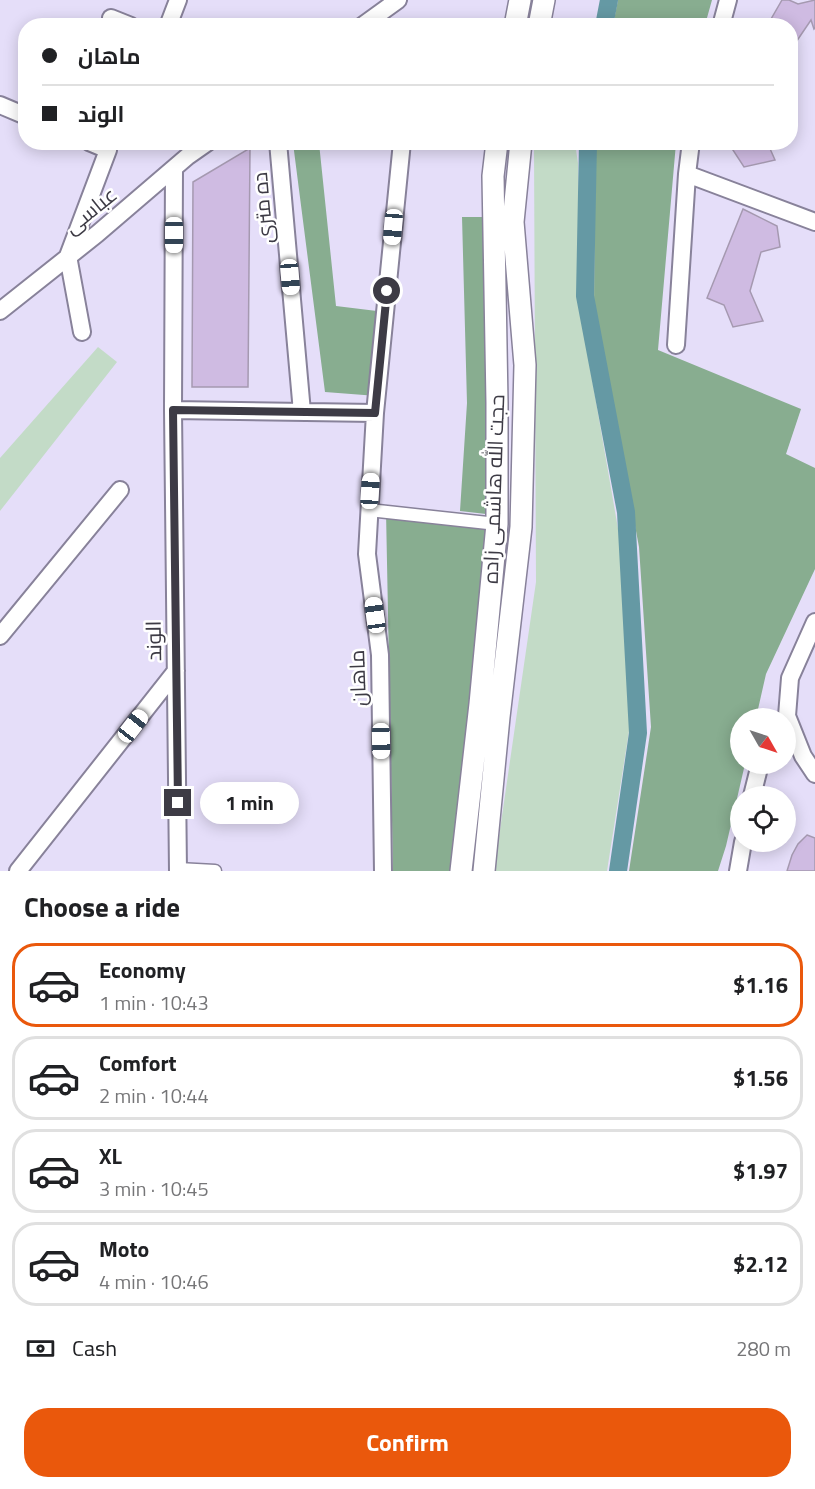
<!DOCTYPE html>
<html lang="en">
<head>
<meta charset="utf-8">
<style>
	body { margin:0; font-family:"Titillium Web",Cairo,sans-serif; background:#f6f6f6; color:#202124; height:100vh; display:flex; flex-direction:column; font-size:22px; white-space:nowrap }
	* { box-sizing:border-box; margin:0 }
	p { font-size:20px; color:#757577 }
	.icon { flex:none; width:33px; height:33px; fill:none; stroke:currentColor; stroke-width:2; stroke-linecap:round; stroke-linejoin:round }
	.map { position:relative; height:871px; overflow:hidden }
	.side { display:flex; flex-direction:column; background:#fff; flex:1 }
	.side>* { flex:none }
	.top-card { position:absolute; left:18px; top:18px; width:780px; height:132px; border-radius:24px; box-shadow:0 3px 15px #0003; display:grid; align-content:center; height:132px; padding:0 24px; background:#fff }
	.needle { width:39px; rotate:129deg }
	.tools { position:absolute; left:730px; top:708px; display:grid; gap:12px }
	.tools a { display:grid; place-items:center; width:66px; height:66px; border-radius:50%; background:#fff; box-shadow:0 3px 15px #0003; font-size:30px }
	.end { position:absolute; width:27px; height:27px; margin:-14px; border:8px solid #3d3b45; background:#fff; box-shadow:0 0 0 3px #fff }
	.from { border-radius:50% }
	.bubble { position:absolute; height:42px; border-radius:21px; background:#fff; box-shadow:0 3px 15px #0003; font-size:20px; font-weight:700; line-height:42px; text-align:center }
	.car { position:absolute; width:18px; height:36px; margin:-18px -9px; border-radius:8px; box-shadow:0 0 4px 2px #0007; background:linear-gradient(#fff 24%,#345 0 40%,#fff 0 76%,#345 0 86%,#fff 0) }
	.top-card b { display:flex; align-items:center; gap:21px; height:57px; font-size:22px }
	.top-card b+b { border-top:2px solid #e0e0e0 }
	.top-card i { width:15px; height:15px; background:#202124 }
	ul { padding:0; list-style:none }
	li { display:flex; align-items:center; gap:18px; height:84px; margin:0 12px 9px; padding:0 12px; border:3px solid #e0e0e0; border-radius:24px }
	li div { flex:1 }
	li b { display:block; font-size:22px }
	li em { font-style:normal; font-weight:700 }
	li.active { border-color:#ea580c }
	li>.icon { width:54px; height:54px; stroke-width:1.5 }
	h2 { padding:0 24px; font-size:27px; line-height:72px }
	.pay { display:flex; align-items:center; gap:15px; height:66px; padding:0 24px; font-size:22px }
	.pay p { margin-inline-start:auto }
	.button { display:flex; gap:12px; margin-top:auto; padding:12px 24px }
	.button a { flex:1; height:69px; border-radius:24px; background:#ea580c; color:#fff; font-size:24px; font-weight:700; line-height:69px; text-align:center }
	.map>svg:first-child { display:block }
</style>
</head>
<body>
<div class="map">
<svg width="815" height="871" viewBox="0 0 815 871">
	<rect width="100%" height="100%" fill="#e5def9"/>
	<path fill="#c3dbc7" d="M536,143H575L578,163L581,315L621,546L630,725L607,871H494L536,582L534,150Z
		M98,347L117,362L0,511V458Z"/>
	<path fill="#88ad90" d="M618,0H712L705,25H613Z
		M293,143H319L336,306L385,312L377,396L325,392Z
		M595,143H676L658,350L801,409L786,454L815,468V569L766,674L756,718H741V764H745L726,846L718,871H629L651,727L639,547L594,307Z
		M462,217H485L486,514L460,511L467,403Z
		M386,511L489,526L453,871H393Z"/>
	<g fill="none" stroke-linecap="round" stroke-linejoin="round">
		<path stroke="#6599a4" stroke-width="18" d="M604,26L609,0
			M588,142L585,296L626,512L638,733L618,871"/>
	</g>
	<path fill="#cfbbe2" stroke="#a599b0" stroke-width="1.5" d="M782,0H789L798,4L815,0V28L814,29L811,20L790,51V26H767Z
		M723,142H767L775,160L744,167L733,150Z
		M250,148L248,387H192L193,182Z
		M743,209L777,226L780,247L761,252L750,291L763,321L733,327L724,305L707,298Z
		M807,835L815,838V871H787L792,855L798,844Z"/>
	<g fill="none" stroke-linecap="round" stroke-linejoin="round">
		<defs>
			<path id="pedestrian" d="M369,510L497,524
				M178,869L215,871"/>
			<path id="minor" d="M111,18L131,26
				M168,26L178,0
				M362,26L398,0
				M721,26L728,0
				M0,105L26,116
				M278,142L302,412
				M174,169L173,410L178,871
				M687,174L815,222
				M0,311L97,234L188,156L208,142
				M82,332L68,256L108,150L89,142
				M676,345L687,174L691,142
				M173,410L375,413L402,142
				M375,413L367,554L380,655L383,871
				M815,622L790,678L787,716L803,756L815,774
				M0,636L120,490
				M752,796L760,764
				M18,871L176,671
				M738,871L743,842"/>
			<path id="tertiary" d="M515,26L520,0
				M539,26L544,0
				M461,871L480,704L497,524V403L493,176L497,142
				M484,871L499,717L521,527L525,365L513,222L521,142"/>
		</defs>
		<use href="#pedestrian" stroke="#88829a" stroke-width="15"/>
		<use href="#minor" stroke="#88829a" stroke-width="20"/>
		<use href="#tertiary" stroke="#88829a" stroke-width="24"/>
		<use href="#pedestrian" stroke="#fff" stroke-width="12"/>
		<use href="#minor" stroke="#fff" stroke-width="16"/>
		<use href="#tertiary" stroke="#fff" stroke-width="21"/>
	</g>
	<g fill="none" stroke-linecap="round" stroke-linejoin="round">
		<path stroke="#3d3b45" stroke-width="8" d="M178,803L173,410L375,413L387,291"/>
	</g>
	<g text-anchor="middle" dominant-baseline="central" stroke-width="5" stroke-linejoin="round" paint-order="stroke">
		<g font-size="21" fill="#3d3b45" stroke="#fff">
			<text transform="translate(262 208) rotate(-95)">ده متری</text>
			<text transform="translate(90 210) rotate(-39)">عباسی</text>
			<text transform="translate(493 489) rotate(-88)">حجت الله هاشمی زاده</text>
			<text transform="translate(153 641) rotate(-91)">الوند</text>
			<text transform="translate(357 678) rotate(-92)">ماهان</text>
		</g>
	</g>
</svg>
<div class="tools">
<a><svg class="needle" viewBox="-14 -14 28 28"><path d="M0-13l5 13h-10z" fill="#e53935"/><path d="M0 13l5-13h-10z" fill="#757577"/></svg></a>
<a><svg class="icon" aria-label="locate" viewBox="0 0 24 24"><circle cx="12" cy="12" r="6"/><path d="M12 2v4M12 18v4M2 12h4M18 12h4"/></svg></a>
</div>
<i class="end from" style="left:387px;top:291px"></i>
<i class="end" style="left:178px;top:803px"></i>
<div class="bubble" style="left:200px;top:782px;width:99px">1 min</div>
<i class="car" style="left:393px;top:227px;rotate:185deg"></i>
<i class="car" style="left:174px;top:235px;rotate:180deg"></i>
<i class="car" style="left:290px;top:277px;rotate:175deg"></i>
<i class="car" style="left:370px;top:491px;rotate:4deg"></i>
<i class="car" style="left:375px;top:615px;rotate:352deg"></i>
<i class="car" style="left:133px;top:726px;rotate:38deg"></i>
<i class="car" style="left:381px;top:741px;rotate:179deg"></i>
<div class="top-card">
<b><i class="from"></i>ماهان</b>
<b><i></i>الوند</b>
</div>
</div>
<section class="side">
<h2>Choose a ride</h2>
<ul>
<li class="active"><svg class="icon" aria-label="car" viewBox="0 0 24 24"><path d="M5 17H2v-5l4-1 3-4h7l3 4 3 1v5h-3M9 17h6M6 11h13"/><circle cx="7" cy="17" r="2"/><circle cx="17" cy="17" r="2"/></svg><div><b>Economy</b><p>1 min · 10:43</p></div><em>$1.16</em></li>
<li><svg class="icon" aria-label="car" viewBox="0 0 24 24"><path d="M5 17H2v-5l4-1 3-4h7l3 4 3 1v5h-3M9 17h6M6 11h13"/><circle cx="7" cy="17" r="2"/><circle cx="17" cy="17" r="2"/></svg><div><b>Comfort</b><p>2 min · 10:44</p></div><em>$1.56</em></li>
<li><svg class="icon" aria-label="car" viewBox="0 0 24 24"><path d="M5 17H2v-5l4-1 3-4h7l3 4 3 1v5h-3M9 17h6M6 11h13"/><circle cx="7" cy="17" r="2"/><circle cx="17" cy="17" r="2"/></svg><div><b>XL</b><p>3 min · 10:45</p></div><em>$1.97</em></li>
<li><svg class="icon" aria-label="car" viewBox="0 0 24 24"><path d="M5 17H2v-5l4-1 3-4h7l3 4 3 1v5h-3M9 17h6M6 11h13"/><circle cx="7" cy="17" r="2"/><circle cx="17" cy="17" r="2"/></svg><div><b>Moto</b><p>4 min · 10:46</p></div><em>$2.12</em></li>
</ul>
<div class="pay"><svg class="icon" aria-label="cash" viewBox="0 0 24 24"><path d="M3 7h18v10H3z"/><circle cx="12" cy="12" r="2"/></svg>Cash<p>280 m</p></div>
<div class="button"><a>Confirm</a></div>
</section>
</body>
</html>
